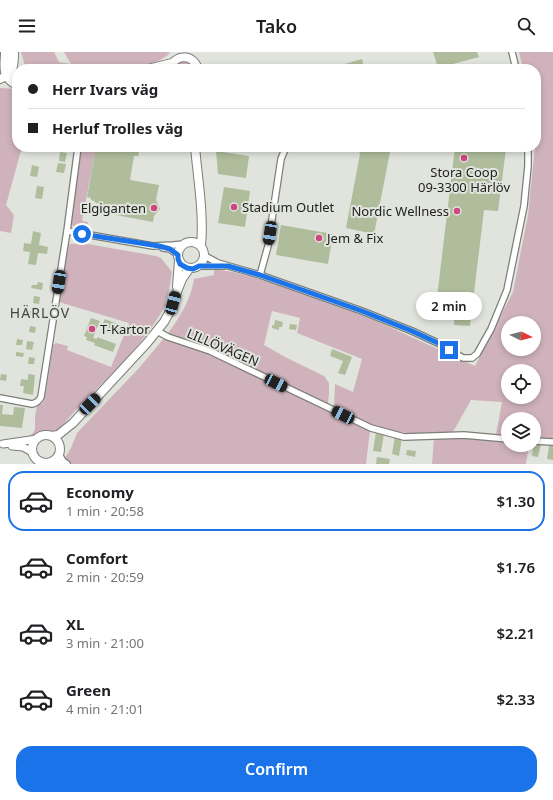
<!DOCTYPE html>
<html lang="en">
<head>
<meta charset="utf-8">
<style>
	body { margin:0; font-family:"Noto Sans",sans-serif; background:#f2f2f2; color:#202124; height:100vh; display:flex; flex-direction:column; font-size:15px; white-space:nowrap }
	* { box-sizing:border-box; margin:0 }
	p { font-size:13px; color:#757577 }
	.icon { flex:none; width:22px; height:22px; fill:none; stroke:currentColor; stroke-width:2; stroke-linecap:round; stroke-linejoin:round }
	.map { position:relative; height:412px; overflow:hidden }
	.details { display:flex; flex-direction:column; background:#fff; flex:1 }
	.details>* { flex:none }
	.top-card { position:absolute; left:12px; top:12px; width:529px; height:88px; border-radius:16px; box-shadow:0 2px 6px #0003; display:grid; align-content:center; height:88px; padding:0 16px; background:#fff }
	.needle { width:26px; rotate:96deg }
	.fabs { position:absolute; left:501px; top:264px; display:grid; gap:8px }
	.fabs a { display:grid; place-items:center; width:40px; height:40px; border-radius:50%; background:#fff; box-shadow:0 2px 6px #0003; font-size:20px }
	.end { position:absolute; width:18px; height:18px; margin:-9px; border:5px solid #1a73e8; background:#fff; box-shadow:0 0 0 2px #fff }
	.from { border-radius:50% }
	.bubble { position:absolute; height:28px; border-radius:14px; background:#fff; box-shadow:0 2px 6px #0003; font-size:13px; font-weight:600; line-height:28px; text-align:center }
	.car { position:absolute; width:12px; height:24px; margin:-12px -6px; border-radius:5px; box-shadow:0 0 3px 1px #0007; background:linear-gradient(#222 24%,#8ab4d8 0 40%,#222 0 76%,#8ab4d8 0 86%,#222 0) }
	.top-card b { display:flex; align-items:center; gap:14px; height:38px; font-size:15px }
	.top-card b+b { border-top:1px solid #e0e0e0 }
	.top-card i { width:10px; height:10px; background:#202124 }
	ul { padding:7px 0 0; list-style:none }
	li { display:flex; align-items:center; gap:12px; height:60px; margin:0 8px 6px; padding:0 8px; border:2px solid transparent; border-radius:16px }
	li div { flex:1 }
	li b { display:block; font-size:15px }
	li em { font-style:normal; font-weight:600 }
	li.selected { border-color:#1a73e8 }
	li>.icon { width:36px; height:36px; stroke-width:1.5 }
	.action { display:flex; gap:8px; margin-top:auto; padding:8px 16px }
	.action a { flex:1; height:46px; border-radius:16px; background:#1a73e8; color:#fff; font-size:16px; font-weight:600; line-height:46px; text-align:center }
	header { display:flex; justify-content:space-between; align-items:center; height:52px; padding:0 16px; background:#fff; font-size:18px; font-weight:600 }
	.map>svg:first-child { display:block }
</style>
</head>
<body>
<header><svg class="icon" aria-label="menu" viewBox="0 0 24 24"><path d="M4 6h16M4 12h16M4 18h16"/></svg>Tako<svg class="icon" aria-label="search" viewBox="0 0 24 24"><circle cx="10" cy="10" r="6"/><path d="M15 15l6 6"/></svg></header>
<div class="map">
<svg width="553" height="412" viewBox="0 0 553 412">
	<rect width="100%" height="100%" fill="#e1e4dd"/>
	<path fill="#cfb2bb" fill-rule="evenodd" d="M21,0H54L59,10L71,12L64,0H170L168,3L160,8L147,14L127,17H51L25,14Z
		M519,0H553V388L534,386V367H508V384L496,383L502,350L471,348L453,380C434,381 410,383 391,379C371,375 353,365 334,356L335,332L353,340L362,307L297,281L300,266L272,259L264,293L287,306L324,324L329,331V340L328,352L216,299L181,287L168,281C180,265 191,247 194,227L214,223V217L233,220L284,234L372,267L475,314L513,240L528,163L535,95H536L537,80L536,77V17H523ZM508,271H534V297H508ZM508,319H534V345H508Z
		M181,8L190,10L194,17H173L174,14Z
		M0,36L17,37V95H22L6,153L14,163L11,181L0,179Z
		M80,95H96L82,169L88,170L86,180C79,178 73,178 71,170Z
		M82,191L156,204L161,206L172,220L169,238L165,251L166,252C141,300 95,335 60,376L55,379L38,381L27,386L33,381L35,377V364L37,354L43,351L45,345L53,293L56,291L68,294L67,298L111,315L129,271L59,250L69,192Z
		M165,285L206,300L330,358L370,378L366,412H72L65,406L71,396L77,381L139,316Z
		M464,385L508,388V393H529L526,412H432L434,386Z"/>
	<path fill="#afbd9c" d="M433,0H477L479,5L438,16Z
		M362,7L364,17H327Z
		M96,95H135L140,96L138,104H134L130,128L159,133L156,148L160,157L154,164L153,170L116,163L117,158L110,156L108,154L96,151L94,149L91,148V146L87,145Z
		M358,95H389L390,100L374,182L346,176L360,102Z
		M455,95H489L506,97L498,159L484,158L470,274L454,273V264L435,262Z
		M216,99L249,104L246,126L218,122Z
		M60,100L67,101L65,110L59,109Z
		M58,111L66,112L64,121L56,120Z
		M32,113L39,115L37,125L30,124Z
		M37,134L44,135L42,147L35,146Z
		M224,135L250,139L245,175L218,171Z
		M281,173L333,182L328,212L276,203Z
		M33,179L41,181L39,193L48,195L47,202L38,201L36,213L28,212L30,200L23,199L24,191L31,192Z
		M38,230L43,231L42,238L31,236L32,233H37Z
		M34,244L40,245L39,252L33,251Z
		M26,259H33L32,266L25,265Z
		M91,266L100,269L93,286L97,287V285L116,292L113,300L94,293L95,291L86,288L87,285L84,284Z
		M105,267L123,274L120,281L102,273Z
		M275,268L283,270L282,275H279V278L272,276V273L274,274Z
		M290,272L297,273L296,278L289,277Z
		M30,274L36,275L35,281L29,280Z
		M17,287L23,288L22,293H16Z
		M27,289L34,290L32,298L26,297Z
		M332,297L352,305L345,323L338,321L343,309L330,304Z
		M16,300L24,301L23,305L16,304Z
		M29,305L35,306L34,312H28Z
		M1,322L7,323L6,329L0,328Z
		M28,322L35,323L33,343L23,341L24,334H20L21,327L28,328Z
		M0,353H3L2,362L13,363L14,355L25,356L22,376L0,374Z
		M376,380L384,382L381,400L373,399Z
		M395,384L402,385L399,404L392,402Z
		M534,391L541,392L538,405L532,404Z
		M549,394H553V408L547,407Z
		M407,398L416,399L415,405L406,403Z
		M377,405L390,407L389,412H376Z"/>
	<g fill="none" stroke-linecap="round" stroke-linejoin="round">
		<defs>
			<path id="minor" d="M512,0L516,17
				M67,179L153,194L173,193L185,192
				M163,196L170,197L178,203
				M205,204L218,211L260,223L362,259L412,279L440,292L463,306H472L477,302L491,277L507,238L524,154L528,114V95
				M199,214H224
				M260,223L268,194L281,107L286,95
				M157,279L168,285L210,299L371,376L404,385L464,383L508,387
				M0,346L32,352C37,351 39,349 41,345L67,179L78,95
				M534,389L553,390
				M59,402L63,409L67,412
				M49,411H58L62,412"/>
			<path id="tertiary" d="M3,392L37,387
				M12,394L23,395L32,400"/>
			<path id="secondary" d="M195,95C198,128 204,162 201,194
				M178 203a13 13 0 1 1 26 0a13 13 0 1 1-26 0Z
				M177,234L179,209
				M32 397a14 14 0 1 1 28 0a14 14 0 1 1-28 0Z
				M51,384L58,383L73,371L147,291L164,270L169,261L173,251L177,240L182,227L189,217"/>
			<path id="primary" d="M148,17L172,11
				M170,17C174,2 193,1 198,17
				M0,27C14,22 14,14 14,0"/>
			<path id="motorway" d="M6,0C6,13 2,23 15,31"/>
		</defs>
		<use href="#minor" stroke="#7c7f78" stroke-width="8"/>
		<use href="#tertiary" stroke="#7c7f78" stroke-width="9"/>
		<use href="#secondary" stroke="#7c7f78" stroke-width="10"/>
		<use href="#primary" stroke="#7c7f78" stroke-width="10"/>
		<use href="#motorway" stroke="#7c7f78" stroke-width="12"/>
		<use href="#minor" stroke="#fff" stroke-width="5.5"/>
		<use href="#tertiary" stroke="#fff" stroke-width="7"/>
		<use href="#secondary" stroke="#fff" stroke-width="8"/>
		<use href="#primary" stroke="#fff" stroke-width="8"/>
		<use href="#motorway" stroke="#fff" stroke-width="10"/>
	</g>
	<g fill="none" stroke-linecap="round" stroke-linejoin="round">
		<path stroke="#1a73e8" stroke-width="5" d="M82,182L159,194L170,197L178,203V207L180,212L187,216L193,217L199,214H228L260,223L362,259L412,279L440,292L449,298"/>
	</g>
	<g fill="#ce4682" stroke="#e1e4dd" stroke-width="1.5">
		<circle cx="464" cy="106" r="4"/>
		<circle cx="234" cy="155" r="4"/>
		<circle cx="154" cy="156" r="4"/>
		<circle cx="457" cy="159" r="4"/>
		<circle cx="319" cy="186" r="4"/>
		<circle cx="92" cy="277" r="4"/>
	</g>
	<g text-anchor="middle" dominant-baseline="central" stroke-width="4" stroke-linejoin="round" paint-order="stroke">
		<g font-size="13" fill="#222321" stroke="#e1e4dd" text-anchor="start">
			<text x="464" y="120" text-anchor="middle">Stora Coop<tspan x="464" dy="15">09-3300 Härlöv</tspan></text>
			<text x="242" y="155">Stadium Outlet</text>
			<text x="146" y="156" text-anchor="end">Elgiganten</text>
			<text x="449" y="159" text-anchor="end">Nordic Wellness</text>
			<text x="327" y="186">Jem &amp; Fix</text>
			<text x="100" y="277">T-Kartor</text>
		</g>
		<g font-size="13" fill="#222321" stroke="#e1e4dd">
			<text transform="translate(223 295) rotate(23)">LILLÖVÄGEN</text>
		</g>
		<g font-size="14" letter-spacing="1" fill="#444641" stroke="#e1e4dd">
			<text x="40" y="260">HÄRLÖV</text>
		</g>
	</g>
</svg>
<div class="fabs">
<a><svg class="needle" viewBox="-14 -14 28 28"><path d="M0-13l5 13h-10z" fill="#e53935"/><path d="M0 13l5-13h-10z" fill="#757577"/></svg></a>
<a><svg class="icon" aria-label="locate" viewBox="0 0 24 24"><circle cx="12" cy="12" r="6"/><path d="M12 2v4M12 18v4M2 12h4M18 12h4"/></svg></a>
<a><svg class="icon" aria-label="layers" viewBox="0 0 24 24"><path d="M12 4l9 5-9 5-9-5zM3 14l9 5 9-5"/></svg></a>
</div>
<i class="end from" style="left:82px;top:182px"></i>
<i class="end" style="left:449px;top:298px"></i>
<div class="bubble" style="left:416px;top:240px;width:66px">2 min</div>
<i class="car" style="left:270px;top:181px;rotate:189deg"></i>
<i class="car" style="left:59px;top:230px;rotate:189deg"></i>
<i class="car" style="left:173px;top:251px;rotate:15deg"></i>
<i class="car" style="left:276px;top:331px;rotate:116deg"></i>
<i class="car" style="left:90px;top:352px;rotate:45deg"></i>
<i class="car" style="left:343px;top:363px;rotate:296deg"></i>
<div class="top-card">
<b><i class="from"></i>Herr Ivars väg</b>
<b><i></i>Herluf Trolles väg</b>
</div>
</div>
<section class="details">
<ul>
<li class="selected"><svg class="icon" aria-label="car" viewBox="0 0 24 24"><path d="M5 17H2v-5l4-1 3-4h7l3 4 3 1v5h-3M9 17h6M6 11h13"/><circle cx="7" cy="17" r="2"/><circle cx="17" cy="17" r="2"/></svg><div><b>Economy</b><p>1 min · 20:58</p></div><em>$1.30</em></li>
<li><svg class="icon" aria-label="car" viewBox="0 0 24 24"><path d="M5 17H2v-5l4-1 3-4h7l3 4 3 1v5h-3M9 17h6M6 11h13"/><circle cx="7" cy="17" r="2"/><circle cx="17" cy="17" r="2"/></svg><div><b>Comfort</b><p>2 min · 20:59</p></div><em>$1.76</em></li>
<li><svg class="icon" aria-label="car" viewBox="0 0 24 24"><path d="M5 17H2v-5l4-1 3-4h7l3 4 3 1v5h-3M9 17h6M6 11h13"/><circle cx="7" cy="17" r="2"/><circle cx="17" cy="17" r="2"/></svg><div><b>XL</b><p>3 min · 21:00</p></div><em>$2.21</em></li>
<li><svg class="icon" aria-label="car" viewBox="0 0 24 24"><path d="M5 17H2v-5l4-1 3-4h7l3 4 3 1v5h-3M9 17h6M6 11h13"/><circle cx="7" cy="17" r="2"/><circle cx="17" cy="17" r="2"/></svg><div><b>Green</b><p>4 min · 21:01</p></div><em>$2.33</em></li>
</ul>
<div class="action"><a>Confirm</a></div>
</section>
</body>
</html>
